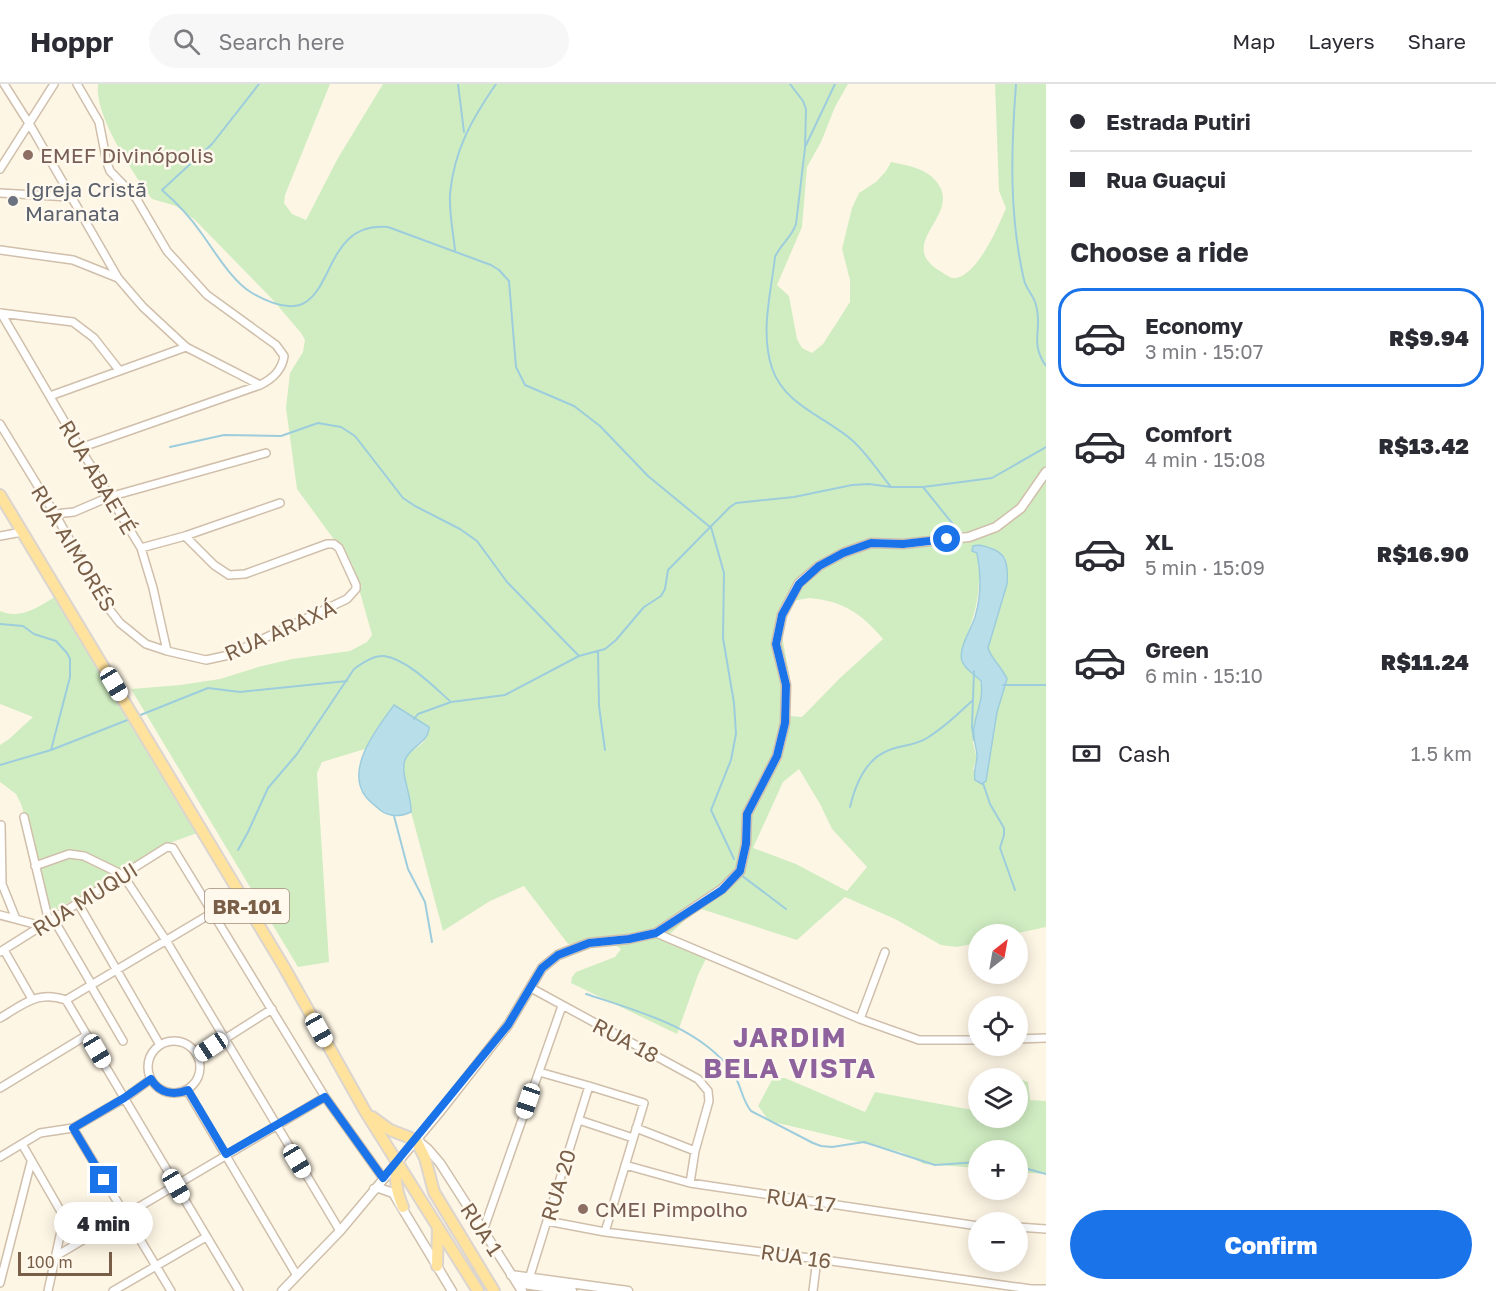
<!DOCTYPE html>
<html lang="en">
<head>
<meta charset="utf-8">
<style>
	body { margin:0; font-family:"Golos Text",sans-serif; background:#f7f7f7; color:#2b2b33; height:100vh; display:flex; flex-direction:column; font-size:22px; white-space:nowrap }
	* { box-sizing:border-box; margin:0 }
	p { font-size:20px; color:#7c7c81 }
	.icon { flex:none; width:33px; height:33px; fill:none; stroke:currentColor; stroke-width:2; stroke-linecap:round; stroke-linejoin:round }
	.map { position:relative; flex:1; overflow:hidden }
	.drawer { display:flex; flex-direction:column; background:#fff; width:450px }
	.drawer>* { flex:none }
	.top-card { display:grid; align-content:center; height:132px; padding:0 24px; background:#fff }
	.needle { width:39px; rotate:31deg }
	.controls { position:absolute; left:968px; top:840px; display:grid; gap:12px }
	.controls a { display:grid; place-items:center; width:60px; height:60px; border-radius:50%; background:#fff; box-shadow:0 3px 15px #0003; font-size:30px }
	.scale { position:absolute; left:18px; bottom:15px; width:94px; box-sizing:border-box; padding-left:6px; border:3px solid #795e48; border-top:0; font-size:16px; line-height:21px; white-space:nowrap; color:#795e48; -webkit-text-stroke:4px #fff9ed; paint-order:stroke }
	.end { position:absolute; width:27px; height:27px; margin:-14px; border:8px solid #1a73e8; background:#fff; box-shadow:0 0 0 3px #fff }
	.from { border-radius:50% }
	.bubble { position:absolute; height:42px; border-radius:21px; background:#fff; box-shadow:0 3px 15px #0003; font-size:20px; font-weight:800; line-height:42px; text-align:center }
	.car { position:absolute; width:18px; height:36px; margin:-18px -9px; border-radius:8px; box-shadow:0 0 4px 2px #0007; background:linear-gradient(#fff 24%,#345 0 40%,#fff 0 76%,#345 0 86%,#fff 0) }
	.top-card b { display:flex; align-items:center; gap:21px; height:57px; font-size:22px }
	.top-card b+b { border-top:2px solid #e1e1e2 }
	.top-card i { width:15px; height:15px; background:#2b2b33 }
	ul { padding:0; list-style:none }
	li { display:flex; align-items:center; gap:18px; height:99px; margin:0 12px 9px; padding:0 12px; border:3px solid transparent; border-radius:24px }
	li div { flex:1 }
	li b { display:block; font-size:22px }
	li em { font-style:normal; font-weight:800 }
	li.selected { border-color:#1a73e8 }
	li>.icon { width:54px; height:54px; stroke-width:1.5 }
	h2 { padding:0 24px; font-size:27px; line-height:72px }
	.pay { display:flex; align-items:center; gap:15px; height:66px; padding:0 24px; font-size:22px }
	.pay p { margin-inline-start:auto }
	.cta { display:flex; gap:12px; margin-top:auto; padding:12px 24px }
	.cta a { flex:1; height:69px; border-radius:36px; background:#1a73e8; color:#fff; font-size:24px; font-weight:800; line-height:69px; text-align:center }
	header { display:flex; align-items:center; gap:36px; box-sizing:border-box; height:84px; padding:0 30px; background:#fff; border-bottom:2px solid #e1e1e2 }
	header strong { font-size:28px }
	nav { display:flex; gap:33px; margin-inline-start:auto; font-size:21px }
	.search { width:420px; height:54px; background:#f7f7f7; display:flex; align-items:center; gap:15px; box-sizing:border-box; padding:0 21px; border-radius:33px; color:#7c7c81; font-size:22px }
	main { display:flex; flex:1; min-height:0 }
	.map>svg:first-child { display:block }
</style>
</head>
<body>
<header>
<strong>Hoppr</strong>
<div class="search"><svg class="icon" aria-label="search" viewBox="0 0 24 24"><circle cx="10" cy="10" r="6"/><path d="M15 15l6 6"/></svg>Search here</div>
<nav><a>Map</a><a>Layers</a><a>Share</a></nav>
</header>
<main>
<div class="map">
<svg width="1046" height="1207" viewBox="0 0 1046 1207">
	<rect width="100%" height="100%" fill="#fef6e5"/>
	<path fill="#d0edc2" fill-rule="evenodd" d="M98,0H330L285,111L284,119L292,130L306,136L338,74L383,0H848L835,23L821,58L807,83L802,143L777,201L789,212L797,255L802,264L812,269L823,260L850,218V196L842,165L852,124L859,109L876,98L886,87L891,78C910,82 932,85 941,105C954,135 897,161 940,187C945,190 950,195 956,194C978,190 998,143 1006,124L999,107L995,0H1046V843L1014,850H978V859L956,863L941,861L895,835L845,813L797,856L698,824L670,850L707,873L698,891L677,950L571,899L572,893L576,888L615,873L621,865L608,856L568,860L524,802L490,817L443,847L411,728C412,711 399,690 406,674C410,666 419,664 424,657C426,654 428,647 429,643L394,621L365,665L322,678L317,689L329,878L298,883L131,605L180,601L220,595L258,583L292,575L350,567L367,558L372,551L352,480L297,405L286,324L290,289L303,268L305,256L301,249L272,215L195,136L176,122L152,115C133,89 94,32 98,0ZM995,465L1005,473L1007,500L988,564C991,575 1001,584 1007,595L997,628L986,697L973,685L977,675L973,658L982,604L966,553C978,525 982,498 977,468ZM809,514C843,517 861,529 883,555L840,594L802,633L789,632L790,594L781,547L792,517ZM799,685L820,720L832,745L867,783L847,807L796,780L753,764L783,698Z
		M58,511L200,748L167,760L54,827L49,824L34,761L21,720L16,710L0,698V661L9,655L33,633L0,620V527C21,536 40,522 58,511Z
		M773,994H785L865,1028L875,1008L978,1027V1034H1017V994L1028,998L1030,1016L1046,1017V1090L1017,1088V1066H978V1084L924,1080L901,1068L769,1037L758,1022Z"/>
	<path fill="#b8dee9" stroke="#9dcddc" stroke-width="1.5" d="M979,461C1004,466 1009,473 1007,500L988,564C992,576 1002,583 1007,595L997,628L986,697L982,700L975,696C973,685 977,681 977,672C977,663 972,654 974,644C976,628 984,615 981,597C976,591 965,586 962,577C958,564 971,546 975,533C981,513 981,489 977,469L972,467L973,462Z
		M394,621L429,643C429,659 410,662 405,676C400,691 412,711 411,728C401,733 389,733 380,726C376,722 370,718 366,713C344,685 378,643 394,621Z"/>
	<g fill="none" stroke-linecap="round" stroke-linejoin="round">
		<path stroke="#9dcddc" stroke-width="2" d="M259,0L212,60L162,106C177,119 191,134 202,150C215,168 232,197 252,209C345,263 308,135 388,143L491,181L499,186L509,197L516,283L525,301L574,322L600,342L648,392L710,443
			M458,0L464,48
			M790,0L803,17L806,25L805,64L796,140C792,153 780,161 775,173C771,209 760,248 772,284C784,321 826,333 853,357C867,370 879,388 891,403
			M1016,0C1011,66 1009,131 1024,196C1026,205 1034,212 1036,221C1043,245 1029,258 1046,282
			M806,61L835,0
			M455,166C453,148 449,128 450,110C454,66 472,35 496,0
			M170,363L224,351L281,352L318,339L341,343L355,352L403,414L415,422L460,445L477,457L507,498L579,572
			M923,403L960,449
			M711,443L724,489L723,554L734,619L736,650L731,676L711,726L734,775
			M0,540L23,542L34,550L56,557L67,569L70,575V593L51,666
			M598,567L599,622L605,666
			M974,587L972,643L974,656
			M1003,601H1046
			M138,632L208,604L240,608L347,597
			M414,635L418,630L451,618L505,611L579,572L605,565L616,556L644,523L661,512L665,505L668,486L730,423L736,419L794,413L852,401L869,400L891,403H923L992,394L1046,363
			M0,681L51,666L130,635
			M983,699L990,720L1004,744V751L1000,764L1015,806
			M850,723C855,702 865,676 887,667C900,661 915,662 927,654C944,644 958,630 973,616
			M394,732L408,785L425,818L432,858
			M238,766L248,748L268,704L297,670L354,585C362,579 374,571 384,572C407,575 434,603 451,618
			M741,791L786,825
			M586,910C637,927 697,942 731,986C741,998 741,1015 751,1027L813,1059L821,1062L832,1063L864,1058L935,1081L978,1078
			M1017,1082L1046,1090"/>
		<defs>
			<path id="minor" d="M4,0L30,41L118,194L143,223L186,263L260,301
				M77,0L99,38L107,79L110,87L136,114L167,167L207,211L276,261L284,272C282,287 272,295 260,301L80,364
				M0,85L54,0
				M0,109L70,113
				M0,166L73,176L118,194
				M0,229L73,238L94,254L119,286
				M1,229L80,364L141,464L153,504L167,567
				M50,312L186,263
				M0,340L55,430L109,525L120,539L146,560L167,567L206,576L229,571L347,515L356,505V501L339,464L334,460H327L245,490L229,491L214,481L185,452
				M55,430L74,428L109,413L266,369
				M0,452L22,448
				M141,464L185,452L280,419
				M24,733L49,838
				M1,741L2,800L16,835
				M35,782L69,770L84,772L123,791L167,858L340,1147
				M78,819L160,961
				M0,831L42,842
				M54,836L92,901
				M656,849L860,935L919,956H978
				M4,866L32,915
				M0,868L167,763L173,764L325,1013L383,1094
				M91,902L123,957
				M531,904L698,995L708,1007L709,1017L695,1067L690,1099
				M66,916L212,829
				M0,934C24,920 38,906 66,916L239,1207
				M860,935L885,868
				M1017,955L1046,954
				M148 983a26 26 0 1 1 52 0a26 26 0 1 1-52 0Z
				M198,972L272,925
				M539,988L589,1002L644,1019L605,1148
				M0,1004L87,951
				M187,1006L296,1190
				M579,1036L633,1054
				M73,1044L171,1207
				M636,1044L695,1067
				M22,1060L64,1133L48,1207
				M0,1073L40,1049L73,1044L125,1014L151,995
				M625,1081L690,1099L978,1142
				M547,1137L605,1148L810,1174L1031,1205H1046
				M1017,1143L1046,1145
				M483,1147L562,922
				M56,1172L325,1013
				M528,1198L589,1002
				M0,1199L31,1078
				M113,1207L206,1153
				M813,1207L817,1175"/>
			<path id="tertiary" d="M417,1056L428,1065L440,1079L522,1207
				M374,1105L379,1104L393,1109L452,1207
				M511,1191L628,1207
				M517,1199L572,1207
				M282,1207L340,1147L438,1030L508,941L542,884L558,871L589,859L629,855L656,849L722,805L740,787L746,760L747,730L777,672L785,639L786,601L776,560L782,531L799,499L819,482L843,469L871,459L903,460L969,453L996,443L1021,424L1046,388"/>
			<path id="primary" d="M0,411L284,883L365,1027L478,1207
				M372,1033L390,1046L416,1056L425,1074L434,1108L494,1207
				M398,1077C394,1094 396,1107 403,1123
				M437,1182L438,1143"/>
		</defs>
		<use href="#minor" stroke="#d0bfaa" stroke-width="10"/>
		<use href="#tertiary" stroke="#d0bfaa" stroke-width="11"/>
		<use href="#primary" stroke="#dcd5cf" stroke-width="14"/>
		<use href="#minor" stroke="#fff" stroke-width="7"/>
		<use href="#tertiary" stroke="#fff" stroke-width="8"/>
		<use href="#primary" stroke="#ffe29b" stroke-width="10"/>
	</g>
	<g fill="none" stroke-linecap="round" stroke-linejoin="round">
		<path stroke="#1a73e8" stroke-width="8" d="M104,1096L73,1044L124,1014L151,995C159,1009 173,1012 188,1006L226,1070L325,1013L383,1094L508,941L542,884L558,871L589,859L629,855L656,849L722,806L740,787L746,760L747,730L777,672L785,639L786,601L776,560L782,531L799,500L819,482L843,469L871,459L903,460L947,455"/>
	</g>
	<g fill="#8d6e63" stroke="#fff9ed" stroke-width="2">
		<circle cx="28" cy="71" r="6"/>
		<circle cx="583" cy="1125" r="6"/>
	</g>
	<circle fill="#6b7280" stroke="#fff9ed" stroke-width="2" cx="13" cy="117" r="6"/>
	<g text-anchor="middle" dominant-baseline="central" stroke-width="5" stroke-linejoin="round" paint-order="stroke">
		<rect fill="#fff9ed" stroke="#a18c7a" stroke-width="1.5" x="205" y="805" width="84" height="34" rx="4.5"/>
		<g font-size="20" font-weight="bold" fill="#795e48">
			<text x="247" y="822">BR-101</text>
		</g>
		<g font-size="21" fill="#785e54" stroke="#fff9ed" text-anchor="start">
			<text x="40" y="71">EMEF Divinópolis</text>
			<text x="595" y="1125">CMEI Pimpolho</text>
		</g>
		<g font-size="21" fill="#5b616d" stroke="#fff9ed" text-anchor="start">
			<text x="25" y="105">Igreja Cristã<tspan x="25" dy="24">Maranata</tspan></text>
		</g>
		<g font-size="21" fill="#795e48" stroke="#fff9ed">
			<text transform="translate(98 393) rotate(59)">RUA ABAETÉ</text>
			<text transform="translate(74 464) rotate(59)">RUA AIMORÉS</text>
			<text transform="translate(280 546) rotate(-24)">RUA ARAXÁ</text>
			<text transform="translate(85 815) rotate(-32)">RUA MUQUI</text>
			<text transform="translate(626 956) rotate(28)">RUA 18</text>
			<text transform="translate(558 1101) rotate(-73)">RUA 20</text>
			<text transform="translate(801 1116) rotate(8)">RUA 17</text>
			<text transform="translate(482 1145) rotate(57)">RUA 1</text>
			<text transform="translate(796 1172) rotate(8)">RUA 16</text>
		</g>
		<g font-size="27" font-weight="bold" letter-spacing="1.5" fill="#8e639d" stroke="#fff9ed">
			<text x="790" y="953">JARDIM<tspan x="790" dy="31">BELA VISTA</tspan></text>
		</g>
	</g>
</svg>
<div class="controls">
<a><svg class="needle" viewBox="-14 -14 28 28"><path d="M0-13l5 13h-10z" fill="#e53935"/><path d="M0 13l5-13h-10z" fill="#7c7c81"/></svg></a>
<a><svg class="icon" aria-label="locate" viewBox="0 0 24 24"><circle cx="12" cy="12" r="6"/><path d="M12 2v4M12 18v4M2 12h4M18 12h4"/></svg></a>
<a><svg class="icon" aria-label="layers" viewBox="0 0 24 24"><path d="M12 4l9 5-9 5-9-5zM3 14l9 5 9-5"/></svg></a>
<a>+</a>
<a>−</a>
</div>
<div class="scale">100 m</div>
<i class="end from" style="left:947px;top:455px"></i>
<i class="end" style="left:104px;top:1096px"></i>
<div class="bubble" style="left:54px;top:1118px;width:99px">4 min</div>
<i class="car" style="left:114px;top:600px;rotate:149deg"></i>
<i class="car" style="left:319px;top:946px;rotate:151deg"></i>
<i class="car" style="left:211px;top:963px;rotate:236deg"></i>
<i class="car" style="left:97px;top:967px;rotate:149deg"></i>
<i class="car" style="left:528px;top:1017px;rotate:199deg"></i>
<i class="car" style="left:297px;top:1077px;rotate:149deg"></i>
<i class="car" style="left:176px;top:1102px;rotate:150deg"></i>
</div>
<section class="drawer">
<div class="top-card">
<b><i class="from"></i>Estrada Putiri</b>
<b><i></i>Rua Guaçui</b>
</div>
<h2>Choose a ride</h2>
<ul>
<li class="selected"><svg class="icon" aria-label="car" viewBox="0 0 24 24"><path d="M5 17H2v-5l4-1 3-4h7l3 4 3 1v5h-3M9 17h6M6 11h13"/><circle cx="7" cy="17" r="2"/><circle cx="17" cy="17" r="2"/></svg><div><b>Economy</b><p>3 min · 15:07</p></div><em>R$9.94</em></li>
<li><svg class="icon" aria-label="car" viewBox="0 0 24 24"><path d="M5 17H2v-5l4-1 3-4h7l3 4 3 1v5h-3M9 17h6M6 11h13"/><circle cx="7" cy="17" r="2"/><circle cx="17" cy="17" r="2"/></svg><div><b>Comfort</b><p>4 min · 15:08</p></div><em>R$13.42</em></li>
<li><svg class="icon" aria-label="car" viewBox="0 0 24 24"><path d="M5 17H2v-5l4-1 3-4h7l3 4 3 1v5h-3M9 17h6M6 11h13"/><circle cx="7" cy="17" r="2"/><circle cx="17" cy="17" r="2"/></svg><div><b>XL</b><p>5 min · 15:09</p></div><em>R$16.90</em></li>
<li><svg class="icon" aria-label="car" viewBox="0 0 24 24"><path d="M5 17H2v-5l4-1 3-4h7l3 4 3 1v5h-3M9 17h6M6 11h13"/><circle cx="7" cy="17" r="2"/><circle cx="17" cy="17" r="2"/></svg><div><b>Green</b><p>6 min · 15:10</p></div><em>R$11.24</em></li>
</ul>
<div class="pay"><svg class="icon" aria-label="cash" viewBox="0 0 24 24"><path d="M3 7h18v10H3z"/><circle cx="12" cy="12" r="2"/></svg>Cash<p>1.5 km</p></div>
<div class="cta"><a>Confirm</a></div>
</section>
</main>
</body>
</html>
